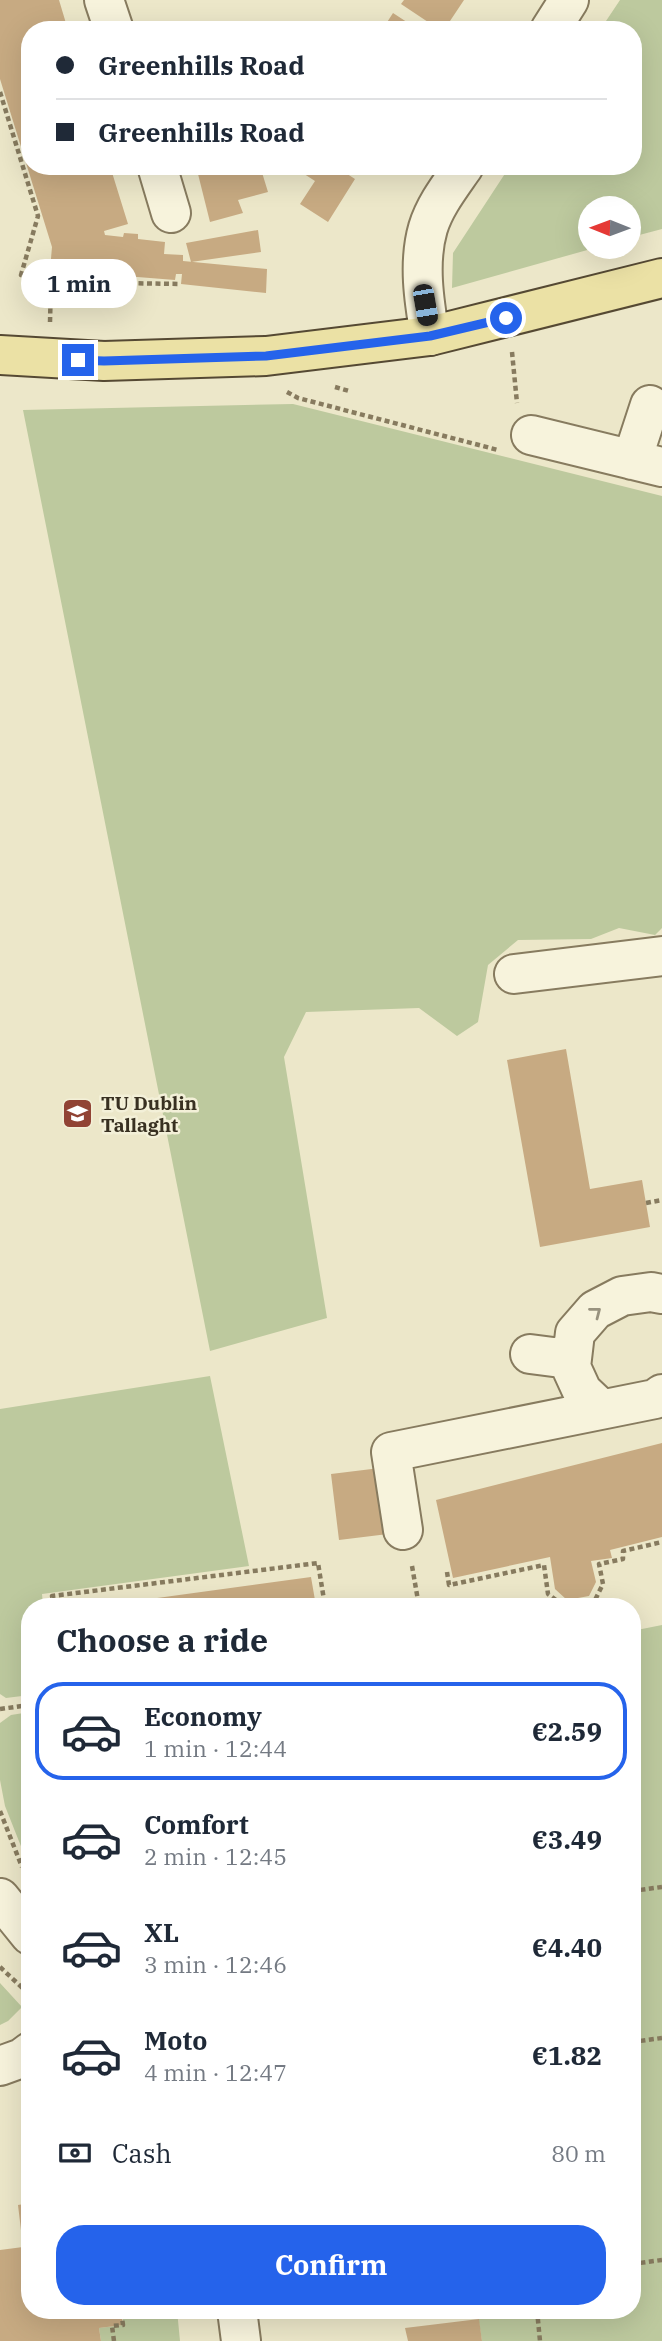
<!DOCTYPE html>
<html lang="en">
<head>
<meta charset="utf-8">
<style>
	body { margin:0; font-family:"IBM Plex Serif",serif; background:#f6f6f7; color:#1f2937; height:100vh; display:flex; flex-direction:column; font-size:26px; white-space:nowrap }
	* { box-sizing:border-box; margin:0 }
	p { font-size:23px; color:#747a83 }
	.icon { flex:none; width:38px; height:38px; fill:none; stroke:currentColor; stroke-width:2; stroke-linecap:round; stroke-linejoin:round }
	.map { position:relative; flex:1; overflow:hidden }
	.details { position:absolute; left:21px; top:1598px; width:620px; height:721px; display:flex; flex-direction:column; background:#fff; border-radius:28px; box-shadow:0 7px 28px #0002 }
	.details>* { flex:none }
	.guide { position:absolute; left:21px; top:21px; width:621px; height:154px; border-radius:28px; box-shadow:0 7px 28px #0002; display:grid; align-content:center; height:154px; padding:0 35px; background:#fff }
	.needle { width:46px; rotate:271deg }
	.fabs { position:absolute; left:578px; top:196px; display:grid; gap:14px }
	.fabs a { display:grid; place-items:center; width:63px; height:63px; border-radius:50%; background:#fff; box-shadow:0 7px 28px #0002; font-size:35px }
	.end { position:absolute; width:32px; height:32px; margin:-16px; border:9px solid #2563eb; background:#fff; box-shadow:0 0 0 4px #fff }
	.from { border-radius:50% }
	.bubble { position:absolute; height:49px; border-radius:24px; background:#fff; box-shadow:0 7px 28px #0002; font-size:23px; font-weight:700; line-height:49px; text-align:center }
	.car { position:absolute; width:21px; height:42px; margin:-21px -10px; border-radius:9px; box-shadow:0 0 5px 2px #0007; background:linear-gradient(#222 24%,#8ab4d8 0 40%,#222 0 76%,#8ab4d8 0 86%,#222 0) }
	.guide b { display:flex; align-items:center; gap:24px; height:66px; font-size:26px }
	.guide b+b { border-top:2px solid #e0e1e3 }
	.guide i { width:18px; height:18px; background:#1f2937 }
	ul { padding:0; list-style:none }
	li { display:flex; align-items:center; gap:21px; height:98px; margin:0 14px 10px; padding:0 21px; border:4px solid transparent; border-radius:28px }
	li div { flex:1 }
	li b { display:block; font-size:26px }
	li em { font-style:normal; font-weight:700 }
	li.current { border-color:#2563eb }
	li>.icon { width:63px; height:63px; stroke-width:1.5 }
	h2 { padding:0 35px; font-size:32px; line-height:84px }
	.pay { display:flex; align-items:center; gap:18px; height:77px; padding:0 35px; font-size:26px }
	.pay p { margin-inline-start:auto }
	.action { display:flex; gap:14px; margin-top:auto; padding:14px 35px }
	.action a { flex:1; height:80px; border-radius:28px; background:#2563eb; color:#fff; font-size:28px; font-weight:700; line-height:80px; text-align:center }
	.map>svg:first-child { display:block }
</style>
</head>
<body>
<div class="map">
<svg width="662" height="2341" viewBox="0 0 662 2341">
	<rect width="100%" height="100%" fill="#ece7c9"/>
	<path fill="#bdc99e" d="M620,0H662V229L628,238V208H590V247H598L452,288L453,253L510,166H634V30H600Z
		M293,404L662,496V928L655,935L619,928L591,939L518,940L488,965L478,1022L457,1036L419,1008L306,1012L284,1057L327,1318L210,1351L23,410Z
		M210,1376L249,1566L42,1594L43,1606H30V1695L6,1698L0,1694V1409Z
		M662,1625V2341H482L477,2310H632V1631Z
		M30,1712V1869L5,1806L0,1780V1723L11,1715Z
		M0,1983L22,2007L8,2021L0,2025Z
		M123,2310H177L180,2341H101L99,2328L123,2325Z"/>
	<path fill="#c7aa82" d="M0,0H59L68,30H30V166H110L128,224L104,231L105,235L123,237L124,233L138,234V239L165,242L164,254L183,255V261L267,269L266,293L181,284L182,274H176L175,280L50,270L52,247L0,79Z
		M404,0H464L444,30H440L401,4Z
		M393,13L419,30H382Z
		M196,166H260L268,192L238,200L243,213L210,222Z
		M300,166H335L355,179L328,222L300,204L315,181L298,170Z
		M258,230L261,252L191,262L186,243Z
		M566,1049L590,1189L642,1180L650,1227L540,1247L507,1060Z
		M662,1443V1537L610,1550L612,1558L591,1561L596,1582L589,1596L567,1600L555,1589L550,1557L453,1578L436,1500Z
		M380,1468L388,1534L339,1540L331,1474Z
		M311,1577L316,1606H106V1605Z
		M30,2203V2310H121L123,2325L99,2328L101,2341H0V2250L23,2247L18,2205Z
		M479,2319L482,2341H408L405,2328Z"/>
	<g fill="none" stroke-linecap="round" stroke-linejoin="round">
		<defs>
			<path id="minor" d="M104,0L114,30
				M550,30L569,0
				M157,166L171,213
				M430,336C424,301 418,262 428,228C435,205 451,185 464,166
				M531,435L662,467
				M632,460L650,405
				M514,974L662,956
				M530,1354L561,1358L573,1347
				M601,1409L582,1391L571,1367L575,1333L595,1310L622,1296L651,1292L662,1294
				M403,1530L391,1452L655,1399L662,1394
				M0,1898L30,1935
				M0,2066L22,2058L30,2052
				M237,2310L241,2341"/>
			<path id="major" d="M0,355L104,361L266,356L430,336L662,278"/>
		</defs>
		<use href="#minor" stroke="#877b5f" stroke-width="42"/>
		<use href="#major" stroke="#554933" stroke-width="42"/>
		<path stroke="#877b5f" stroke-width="4.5" stroke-dasharray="5 3.5" stroke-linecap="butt" d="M0,92L38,216L21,275L51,282
			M50,322L51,282L181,284
			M512,352L517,403
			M335,387L349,391
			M287,392L298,398L498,450
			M646,1203L662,1200
			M412,1566L419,1606
			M447,1572L449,1585L544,1565L548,1594L564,1606
			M54,1606L52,1596L318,1563L325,1606
			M572,1606L594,1602L603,1584L599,1564L623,1559V1551L662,1542
			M0,1709L30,1705
			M0,1811L22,1867
			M632,1891L662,1887
			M0,1967L30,1995
			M632,2042L662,2038
			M632,2264L662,2260
			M537,2310L540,2341
			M114,2341L112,2326L123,2325L121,2310"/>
		<use href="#minor" stroke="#f7f3dc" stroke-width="38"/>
		<use href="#major" stroke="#ebe1a5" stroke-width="38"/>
	</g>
	<defs><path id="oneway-chevron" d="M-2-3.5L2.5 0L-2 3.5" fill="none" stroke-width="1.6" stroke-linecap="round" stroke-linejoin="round" transform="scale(1.75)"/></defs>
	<use stroke="#98927e" href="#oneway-chevron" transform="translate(596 1312) rotate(-38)"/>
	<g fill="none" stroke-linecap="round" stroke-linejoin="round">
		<path stroke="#2563eb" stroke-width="9" d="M78,360L104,361L266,356L430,336L506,318"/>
	</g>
	<defs>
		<symbol id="university-square" viewBox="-11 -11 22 22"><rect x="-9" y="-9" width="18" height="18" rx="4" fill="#914334" stroke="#f3f0d8"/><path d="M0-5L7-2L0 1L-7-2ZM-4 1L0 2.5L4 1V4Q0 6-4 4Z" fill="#fff"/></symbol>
	</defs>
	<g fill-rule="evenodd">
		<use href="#university-square" x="60" y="1096" width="35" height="35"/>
	</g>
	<g text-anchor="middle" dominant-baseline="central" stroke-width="5" stroke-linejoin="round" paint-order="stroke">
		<g font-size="19" font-weight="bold" fill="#383021" stroke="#f3f0d8" text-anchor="start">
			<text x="101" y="1103">TU Dublin<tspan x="101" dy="22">Tallaght</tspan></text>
		</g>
	</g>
</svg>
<div class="fabs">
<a><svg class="needle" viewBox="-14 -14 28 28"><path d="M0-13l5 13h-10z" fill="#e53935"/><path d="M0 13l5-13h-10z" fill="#747a83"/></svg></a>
</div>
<i class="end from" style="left:506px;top:318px"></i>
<i class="end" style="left:78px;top:360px"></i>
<div class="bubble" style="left:21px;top:259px;width:116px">1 min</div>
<i class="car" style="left:425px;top:305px;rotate:170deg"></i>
<div class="guide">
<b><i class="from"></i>Greenhills Road</b>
<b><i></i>Greenhills Road</b>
</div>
<section class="details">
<h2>Choose a ride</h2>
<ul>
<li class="current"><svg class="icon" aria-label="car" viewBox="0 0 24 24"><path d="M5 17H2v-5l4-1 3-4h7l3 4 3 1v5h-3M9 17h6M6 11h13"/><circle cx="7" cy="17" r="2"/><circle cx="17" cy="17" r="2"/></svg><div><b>Economy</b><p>1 min · 12:44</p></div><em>€2.59</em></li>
<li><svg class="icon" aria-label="car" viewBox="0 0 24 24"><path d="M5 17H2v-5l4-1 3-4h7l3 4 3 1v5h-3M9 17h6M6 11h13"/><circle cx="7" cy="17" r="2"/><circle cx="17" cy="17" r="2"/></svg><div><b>Comfort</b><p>2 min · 12:45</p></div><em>€3.49</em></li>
<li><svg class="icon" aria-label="car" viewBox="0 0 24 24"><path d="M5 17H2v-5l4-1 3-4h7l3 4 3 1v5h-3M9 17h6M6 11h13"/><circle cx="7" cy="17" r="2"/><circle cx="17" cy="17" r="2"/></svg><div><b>XL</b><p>3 min · 12:46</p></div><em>€4.40</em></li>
<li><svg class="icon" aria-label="car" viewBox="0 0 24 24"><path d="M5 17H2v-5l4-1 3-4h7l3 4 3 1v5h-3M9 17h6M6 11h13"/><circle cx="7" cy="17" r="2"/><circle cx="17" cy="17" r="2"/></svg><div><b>Moto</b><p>4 min · 12:47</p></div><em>€1.82</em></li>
</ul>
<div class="pay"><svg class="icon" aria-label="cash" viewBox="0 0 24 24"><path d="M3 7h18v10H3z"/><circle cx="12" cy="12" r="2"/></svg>Cash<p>80 m</p></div>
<div class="action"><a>Confirm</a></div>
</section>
</div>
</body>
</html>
